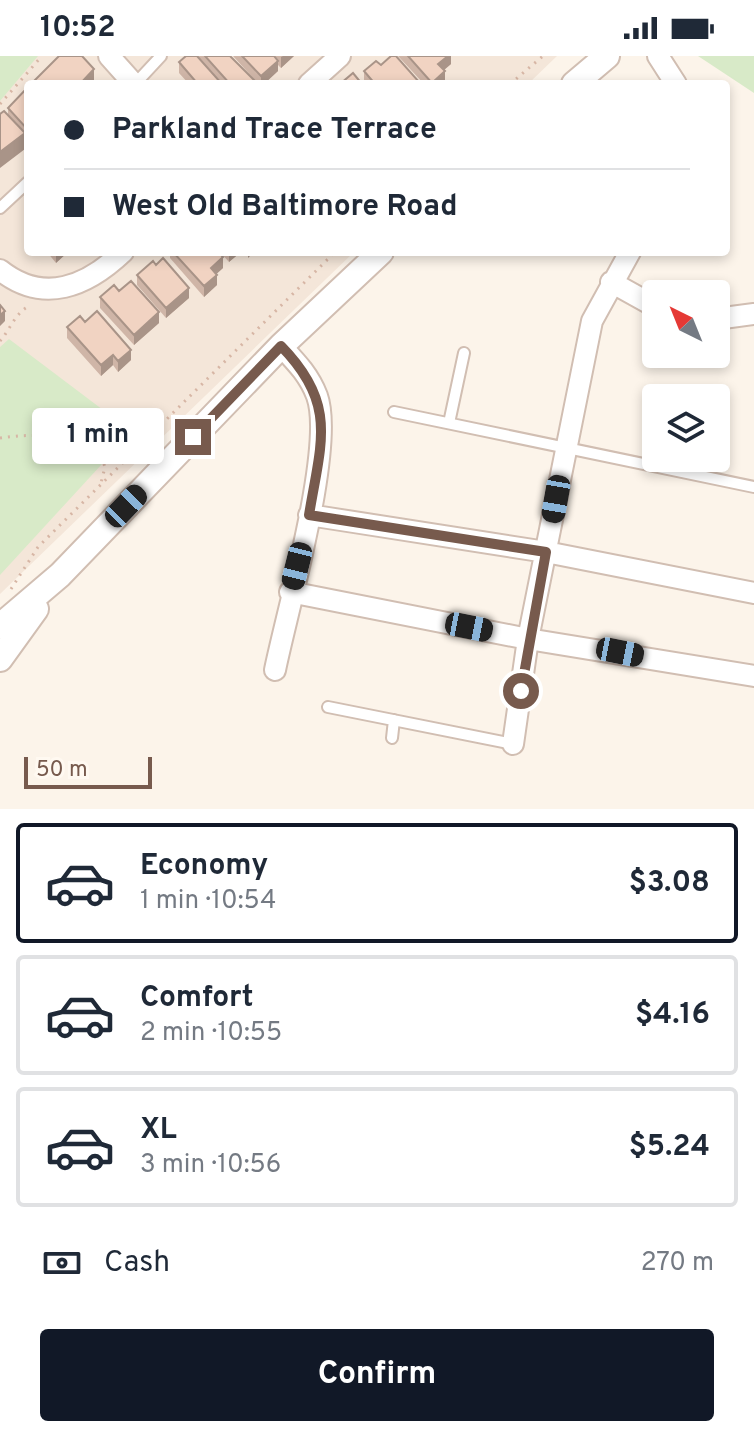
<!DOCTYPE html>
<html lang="en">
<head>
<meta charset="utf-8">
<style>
	body { margin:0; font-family:Overpass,sans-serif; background:#f2f2f3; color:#1f2937; height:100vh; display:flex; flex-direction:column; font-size:30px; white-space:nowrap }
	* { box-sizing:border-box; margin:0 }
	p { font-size:26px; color:#747a83 }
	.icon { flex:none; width:44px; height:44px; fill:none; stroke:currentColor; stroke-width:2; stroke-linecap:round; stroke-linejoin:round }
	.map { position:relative; height:753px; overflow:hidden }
	.details { display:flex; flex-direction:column; background:#fff; flex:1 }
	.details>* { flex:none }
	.guide { position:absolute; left:24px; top:24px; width:706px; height:176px; border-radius:8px; box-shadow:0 4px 12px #0003; display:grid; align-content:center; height:176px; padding:0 40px; background:#fff }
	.needle { width:52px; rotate:317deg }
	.buttons { position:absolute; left:642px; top:224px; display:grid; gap:16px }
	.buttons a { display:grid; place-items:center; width:88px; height:88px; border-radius:8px; background:#fff; box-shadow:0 4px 12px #0003; font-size:40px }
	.scale { position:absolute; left:24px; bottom:20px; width:128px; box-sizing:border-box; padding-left:8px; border:4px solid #775a4d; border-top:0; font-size:22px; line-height:28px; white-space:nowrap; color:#775a4d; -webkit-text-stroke:6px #fff9f1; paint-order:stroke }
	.end { position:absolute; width:36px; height:36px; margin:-18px; border:10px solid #775a4d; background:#fff; box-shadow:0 0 0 4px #fff }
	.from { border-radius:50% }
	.bubble { position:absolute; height:56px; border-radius:8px; background:#fff; box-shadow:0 4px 12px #0003; font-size:26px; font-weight:700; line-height:56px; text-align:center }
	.car { position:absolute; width:24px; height:48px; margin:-24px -12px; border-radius:10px; box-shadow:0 0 6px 2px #0007; background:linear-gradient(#222 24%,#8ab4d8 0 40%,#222 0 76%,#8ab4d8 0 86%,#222 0) }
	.guide b { display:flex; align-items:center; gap:28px; height:76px; font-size:30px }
	.guide b+b { border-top:2px solid #e0e1e3 }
	.guide i { width:20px; height:20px; background:#1f2937 }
	ul { padding:14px 0 0; list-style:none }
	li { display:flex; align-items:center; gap:24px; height:120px; margin:0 16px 12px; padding:0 24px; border:4px solid #e0e1e3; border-radius:8px }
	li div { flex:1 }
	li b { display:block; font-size:30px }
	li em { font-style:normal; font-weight:700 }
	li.current { border-color:#111827 }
	li>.icon { width:72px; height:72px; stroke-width:1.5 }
	.pay { display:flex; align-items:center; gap:20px; height:88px; padding:0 40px; font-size:30px }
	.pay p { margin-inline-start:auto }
	.primary-button { display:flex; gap:16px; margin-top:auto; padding:16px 40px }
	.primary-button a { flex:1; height:92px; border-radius:8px; background:#111827; color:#fff; font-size:32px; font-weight:700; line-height:92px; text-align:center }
	.status { display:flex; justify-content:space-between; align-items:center; height:56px; padding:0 40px; background:#fff; direction:ltr }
	.status svg { height:22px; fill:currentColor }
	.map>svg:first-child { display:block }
</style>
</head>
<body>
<div class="status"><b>10:52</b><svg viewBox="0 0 49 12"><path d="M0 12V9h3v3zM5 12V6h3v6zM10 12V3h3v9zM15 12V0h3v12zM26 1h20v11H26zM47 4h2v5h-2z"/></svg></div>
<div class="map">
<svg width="754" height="753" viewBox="0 0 754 753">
	<rect width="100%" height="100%" fill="#fcf4ea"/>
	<path fill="#f4e6d9" d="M0,0H557L528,28H28V196H354L0,538Z"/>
	<path fill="#d8eac8" d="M0,0H38L0,45Z
		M698,0H754V37Z
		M9,283L123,369L125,383L0,519V291Z"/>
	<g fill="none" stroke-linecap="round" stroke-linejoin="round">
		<defs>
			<path id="service" d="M135,28L161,0
				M0,152L28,126
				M394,356L754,431
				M449,367L464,297
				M328,651L513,688
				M392,682L394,664"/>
			<path id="minor" d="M109,0L134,28
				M658,0L676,28
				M309,28L340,0
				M0,214C44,249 87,230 123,196
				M611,226L656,251
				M716,263L754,258
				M309,459L546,496L754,537
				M290,536L528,583L754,620
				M275,614C287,555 335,390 317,340C309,319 296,306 281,290
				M513,688L528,583L592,265L630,196"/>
			<path id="tertiary" d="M574,28L607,0
				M0,570L60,519L281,290L381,196
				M0,603L36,553"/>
		</defs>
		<use href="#service" stroke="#d1beb2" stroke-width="14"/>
		<use href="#minor" stroke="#d1beb2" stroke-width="24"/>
		<use href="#tertiary" stroke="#d1beb2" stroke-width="28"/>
		<path stroke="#d7b6a5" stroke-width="3" stroke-dasharray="2 6" stroke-linecap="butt" d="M510,28L543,0
			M0,48L42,0
			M0,285C10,274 16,255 30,250
			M0,382C21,379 43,378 65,382C88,387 109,402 133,393
			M98,393L105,411L101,427
			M11,533L38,491L335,196"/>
		<use href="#service" stroke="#fff" stroke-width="10"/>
		<use href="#minor" stroke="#fff" stroke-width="20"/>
		<use href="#tertiary" stroke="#fff" stroke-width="24"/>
	</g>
	<path fill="#cfb5a7" d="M198,0H230L254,23L233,0H294L281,12L278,9V15L264,28H258L256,26V28H189L179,17V6Z
		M398,0H451V8L444,14L445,26L443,28H424Z
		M381,9L420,28H366L364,26V15Z
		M28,31V89L25,86V93L8,59V52Z
		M28,140V158L25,154V143Z
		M47,196H68L56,207Z
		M170,196H218L223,212L216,218L217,229L204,241L170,202Z
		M220,196H241L229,206Z
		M137,219L189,242L166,262L137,229Z
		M119,235L159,267L134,289L100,252V241Z
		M85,266L131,304L118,316L113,309L101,320L67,282V271Z"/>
	<path fill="#a99488" d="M283,0H294L281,12V1Z
		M448,0H451V8L438,19V8Z
		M278,5V15L264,28H261V20Z
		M94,13V28H80Z
		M445,15V26L443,28H432Z
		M25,77V93L0,112V96Z
		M56,196H68L56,207Z
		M229,196H241L229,206Z
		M248,196H254L248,202Z
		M223,201V212L211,223V212Z
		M217,219V229L204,241V230Z
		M189,232V242L166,262V252Z
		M5,255V265L0,270V259Z
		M159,256V267L134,289V279Z
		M131,294V304L118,316V305Z
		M113,299V309L101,320V309Z"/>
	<path fill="#f1d3c2" stroke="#a99488" stroke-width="2" d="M59,0H82L94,13L80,28H31Z
		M186,0H197L222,28H196L197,27L179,6Z
		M205,0H230L256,26L254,28H230Z
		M242,0H274L278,5L261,20Z
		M391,0H396L420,27L375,28L364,15L376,5L381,9Z
		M408,0H448L438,8L445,15L432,27Z
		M353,17L362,28H340Z
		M28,31V74L8,52Z
		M4,55L25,77L0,96V58Z
		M173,196H218L223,201L211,212L217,219L204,230Z
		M163,202L189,232L166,252L137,219L153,205L156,209Z
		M131,225L159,256L134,279L100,241L114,229L119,235Z
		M0,249L5,255L0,259Z
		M97,255L131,294L118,305L113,299L101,309L67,271L80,260L85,266Z"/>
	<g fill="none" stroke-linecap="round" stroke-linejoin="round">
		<path stroke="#775a4d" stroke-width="10" d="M193,381L281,290C338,348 321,386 309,459L546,496L521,635"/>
	</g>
</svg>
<div class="buttons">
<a><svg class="needle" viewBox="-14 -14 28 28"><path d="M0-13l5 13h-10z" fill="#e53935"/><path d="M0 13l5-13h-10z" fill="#747a83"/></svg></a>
<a><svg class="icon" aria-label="layers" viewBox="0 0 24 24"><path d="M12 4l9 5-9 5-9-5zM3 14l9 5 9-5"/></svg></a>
</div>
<div class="scale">50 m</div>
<i class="end from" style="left:521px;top:635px"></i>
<i class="end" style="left:193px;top:381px"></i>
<div class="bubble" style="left:32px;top:352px;width:132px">1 min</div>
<i class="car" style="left:556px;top:443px;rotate:190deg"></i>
<i class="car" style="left:126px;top:450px;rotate:44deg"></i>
<i class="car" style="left:297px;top:510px;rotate:194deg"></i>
<i class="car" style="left:469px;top:571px;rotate:101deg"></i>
<i class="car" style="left:620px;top:596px;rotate:101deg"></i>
<div class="guide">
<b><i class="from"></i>Parkland Trace Terrace</b>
<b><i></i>West Old Baltimore Road</b>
</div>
</div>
<section class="details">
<ul>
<li class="current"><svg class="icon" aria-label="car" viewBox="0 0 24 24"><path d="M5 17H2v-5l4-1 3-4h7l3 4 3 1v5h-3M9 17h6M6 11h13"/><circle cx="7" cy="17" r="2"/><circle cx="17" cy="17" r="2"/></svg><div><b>Economy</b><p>1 min · 10:54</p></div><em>$3.08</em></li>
<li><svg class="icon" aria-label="car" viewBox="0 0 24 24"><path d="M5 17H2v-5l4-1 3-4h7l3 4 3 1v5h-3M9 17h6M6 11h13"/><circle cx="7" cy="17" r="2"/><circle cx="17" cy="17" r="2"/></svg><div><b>Comfort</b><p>2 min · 10:55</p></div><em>$4.16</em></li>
<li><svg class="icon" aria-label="car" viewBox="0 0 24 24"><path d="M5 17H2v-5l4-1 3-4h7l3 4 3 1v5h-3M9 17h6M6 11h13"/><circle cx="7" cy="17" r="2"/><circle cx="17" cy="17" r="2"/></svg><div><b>XL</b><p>3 min · 10:56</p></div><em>$5.24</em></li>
</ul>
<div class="pay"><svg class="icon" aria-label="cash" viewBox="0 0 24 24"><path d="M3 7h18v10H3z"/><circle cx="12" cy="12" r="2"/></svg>Cash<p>270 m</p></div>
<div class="primary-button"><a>Confirm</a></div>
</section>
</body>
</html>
